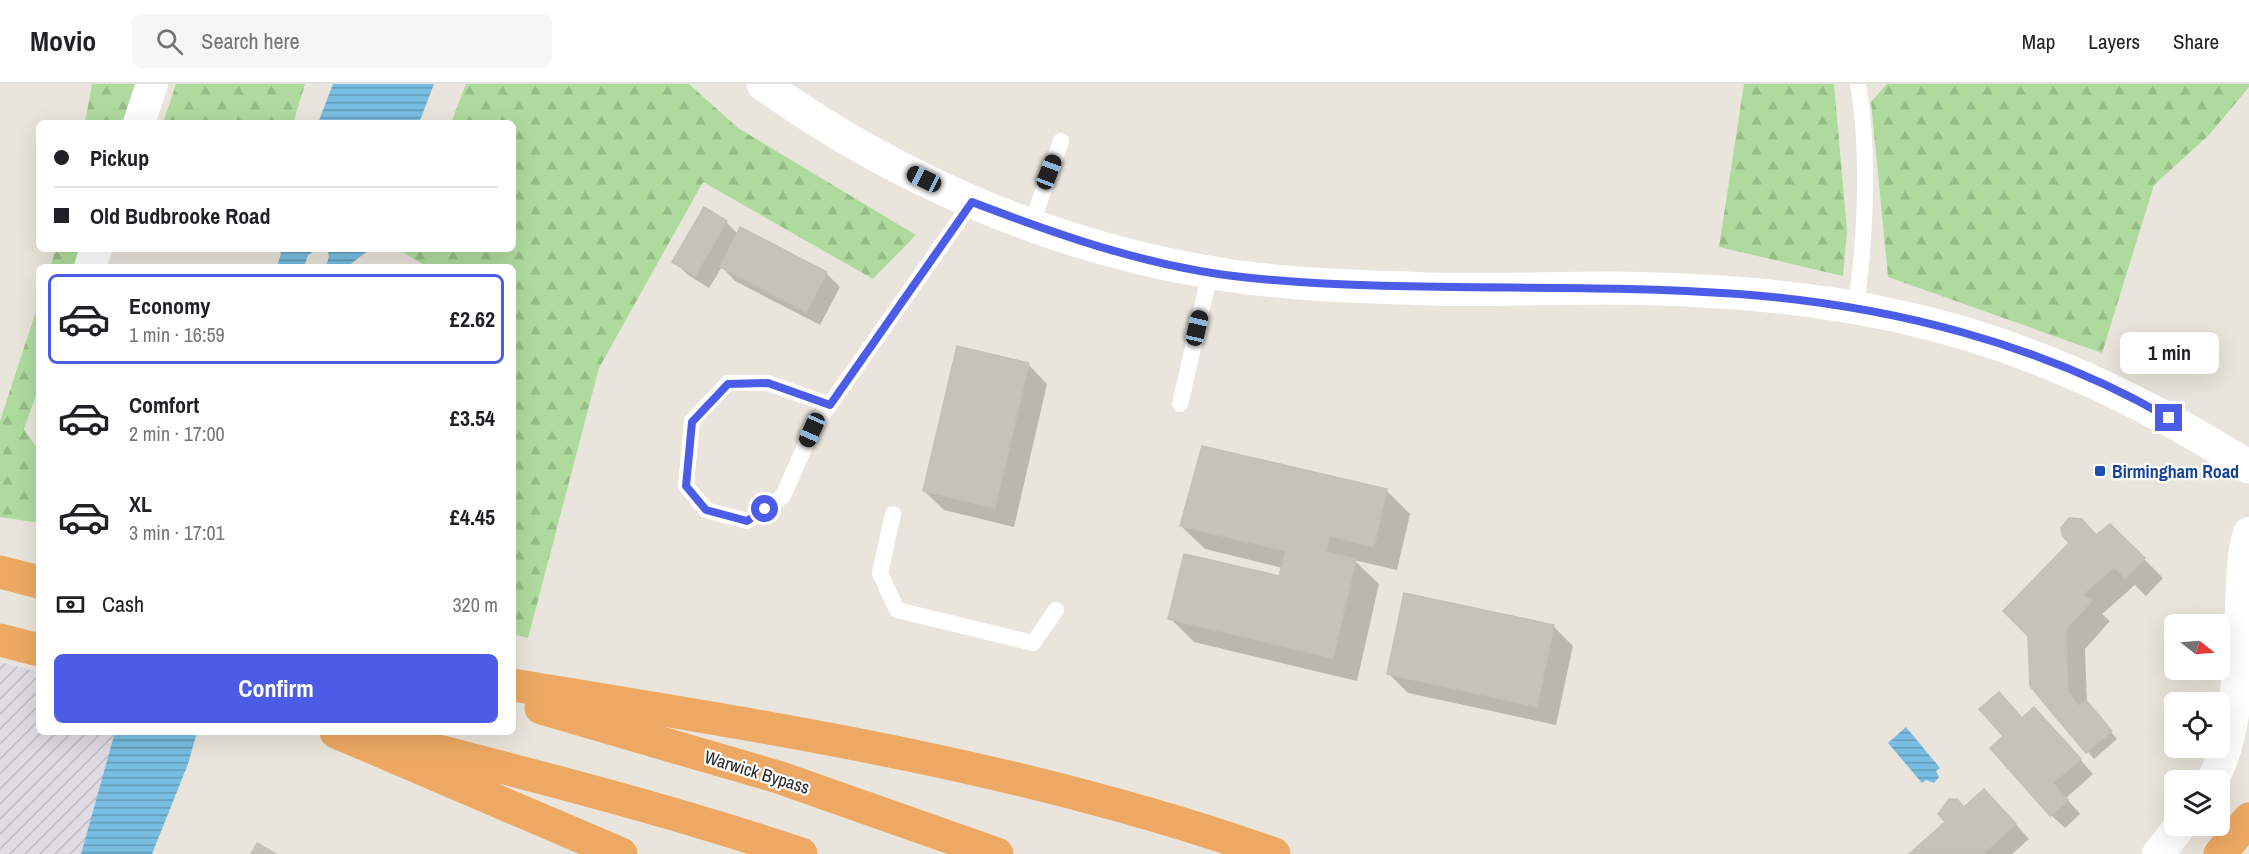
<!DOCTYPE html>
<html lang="en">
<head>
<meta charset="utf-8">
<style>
	body { margin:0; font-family:"Archivo Narrow",sans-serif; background:#f6f6f6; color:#202124; height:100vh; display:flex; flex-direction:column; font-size:22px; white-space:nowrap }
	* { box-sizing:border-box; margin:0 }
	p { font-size:20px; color:#757577 }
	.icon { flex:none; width:33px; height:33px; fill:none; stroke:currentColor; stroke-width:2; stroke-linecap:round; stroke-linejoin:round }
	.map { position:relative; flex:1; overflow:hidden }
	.details { position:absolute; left:36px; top:180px; width:480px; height:471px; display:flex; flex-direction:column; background:#fff; border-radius:9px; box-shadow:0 6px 24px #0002 }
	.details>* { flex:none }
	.banner { position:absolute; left:36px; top:36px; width:480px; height:132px; border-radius:9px; box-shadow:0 6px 24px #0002; display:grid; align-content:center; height:132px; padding:0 18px; background:#fff }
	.needle { width:39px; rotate:107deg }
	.controls { position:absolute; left:2164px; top:530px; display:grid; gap:12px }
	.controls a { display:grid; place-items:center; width:66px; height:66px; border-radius:9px; background:#fff; box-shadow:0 6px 24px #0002; font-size:30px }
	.end { position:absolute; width:27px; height:27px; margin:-14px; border:8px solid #4b5de7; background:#fff; box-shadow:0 0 0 3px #fff }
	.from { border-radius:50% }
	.bubble { position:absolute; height:42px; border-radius:9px; background:#fff; box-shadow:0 6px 24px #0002; font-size:20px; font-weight:800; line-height:42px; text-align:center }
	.car { position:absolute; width:18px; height:36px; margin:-18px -9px; border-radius:8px; box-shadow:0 0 4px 2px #0007; background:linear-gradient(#222 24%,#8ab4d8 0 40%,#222 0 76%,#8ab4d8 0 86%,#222 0) }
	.banner b { display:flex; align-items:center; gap:21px; height:57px; font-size:22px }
	.banner b+b { border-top:2px solid #e0e0e0 }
	.banner i { width:15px; height:15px; background:#202124 }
	ul { padding:10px 0 0; list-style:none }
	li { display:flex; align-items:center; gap:18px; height:90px; margin:0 12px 9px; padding:0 6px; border:3px solid transparent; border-radius:9px }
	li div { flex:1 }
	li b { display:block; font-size:22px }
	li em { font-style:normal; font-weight:800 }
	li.current { border-color:#4b5de7 }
	li>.icon { width:54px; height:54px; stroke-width:1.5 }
	.pay { display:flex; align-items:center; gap:15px; height:66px; padding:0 18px; font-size:22px }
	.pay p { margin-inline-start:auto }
	.primary-button { display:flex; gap:12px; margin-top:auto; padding:12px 18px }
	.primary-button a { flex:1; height:69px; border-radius:9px; background:#4b5de7; color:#fff; font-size:24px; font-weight:800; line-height:69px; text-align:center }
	header { display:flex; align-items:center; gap:36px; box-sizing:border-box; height:84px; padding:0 30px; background:#fff; border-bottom:2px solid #e0e0e0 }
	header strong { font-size:28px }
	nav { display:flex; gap:33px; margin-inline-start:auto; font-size:21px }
	.search { width:420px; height:54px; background:#f6f6f6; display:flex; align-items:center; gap:15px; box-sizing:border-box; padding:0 21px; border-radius:9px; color:#757577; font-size:22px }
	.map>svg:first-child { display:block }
</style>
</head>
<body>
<header>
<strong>Movio</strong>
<div class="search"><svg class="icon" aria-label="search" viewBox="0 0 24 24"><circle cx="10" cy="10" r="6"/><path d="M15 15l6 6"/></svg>Search here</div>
<nav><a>Map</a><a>Layers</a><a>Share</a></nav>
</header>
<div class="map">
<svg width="2249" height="770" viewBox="0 0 2249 770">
	<defs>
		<pattern id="industrial-furrows" width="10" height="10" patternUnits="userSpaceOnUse" patternTransform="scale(1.5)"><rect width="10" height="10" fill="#dedce2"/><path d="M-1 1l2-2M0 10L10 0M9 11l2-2" fill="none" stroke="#bebdc2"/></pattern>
		<pattern id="forest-firs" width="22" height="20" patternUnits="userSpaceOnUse" patternTransform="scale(1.5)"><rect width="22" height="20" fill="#aedb9d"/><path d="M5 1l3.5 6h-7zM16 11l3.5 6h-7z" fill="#96bc87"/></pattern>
		<pattern id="water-rules" width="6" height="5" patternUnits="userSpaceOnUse" patternTransform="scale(1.5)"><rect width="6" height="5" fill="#79bee2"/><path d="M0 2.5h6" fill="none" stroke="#639ab7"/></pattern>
	</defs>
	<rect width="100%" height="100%" fill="#e9e5dc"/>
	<path fill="url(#industrial-furrows)" d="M0,578L39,588V648H115L81,770H0Z"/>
	<path fill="url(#forest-firs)" d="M92,0H144L131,39H85Z
		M176,0H305L293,39H163Z
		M466,0H689L738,44L916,151L873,195L703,98L599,284L528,554L513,550V183H427L403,168L404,165H513V39H451Z
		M1744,0H1834L1847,147L1843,192L1719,163Z
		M1887,0H2249V3L2209,51L2154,101L2102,269L1888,193L1871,18Z
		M56,165H87L81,183H50Z
		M39,218V303L24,345L39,367V439L0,433V337Z"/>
	<path fill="url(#water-rules)" d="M333,0H434L419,39H318Z
		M278,165H318L308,171L304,183H277L281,169Z
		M327,165H370L347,183H326L329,172Z
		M1906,643L1940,684L1936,687L1939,693L1934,699L1926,696L1922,699L1888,659Z
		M115,648H197L188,680L152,770H81Z"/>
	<path fill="#0003" d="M726,138L738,150L826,189L840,203L820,241L735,197L722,183L709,204L688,191L674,178Z
		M1028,280L1047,300L1014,443L944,426L924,407Z
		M1387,407L1410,430L1397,486L1354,476L1379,500L1357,597L1194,558L1170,534L1280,494L1283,484L1205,465L1181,442Z
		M2097,452L2144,475L2163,494L2146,512L2135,501L2102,530L2110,537L2085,565L2087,619L2117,655L2094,675L2031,602Z
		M1405,511L1554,543L1573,562L1556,641L1408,609L1389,590Z
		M2023,636L2048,639L2093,690L2066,714L2080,730L2065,744L2051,731Z
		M1950,717L1964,725L1998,720L2029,755L2012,770H1911L1947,738L1940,730Z"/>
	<path fill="#c5c1bb" stroke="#c4c0b6" stroke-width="1.5" d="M704,123L727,137L695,192L672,178Z
		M740,143L827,188L806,228L720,183Z
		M957,262L1029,279L995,424L923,407Z
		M1202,362L1387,405L1374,463L1330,452L1326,468L1356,475L1333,574L1168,535L1184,470L1279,492L1286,467L1180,442Z
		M2069,434L2082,435L2096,451L2110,440L2145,474L2125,494L2114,483L2082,511L2092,517L2066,545L2068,609L2049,625L2030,602L2028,552L2003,527L2069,459L2062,451L2061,444Z
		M1404,509L1554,541L1537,623L1387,590Z
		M1999,608L2022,634L2034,623L2081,675L2053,699L2068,716L2050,732L1990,664L2003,652L1979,625Z
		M2068,609L2079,622L2086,616L2112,647L2086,669L2049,625Z
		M1984,705L2016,740L1983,770H1909L1945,738L1938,730L1949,715H1957L1964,723Z
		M257,759L276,770H251Z"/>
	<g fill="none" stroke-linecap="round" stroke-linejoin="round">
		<path stroke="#fff" stroke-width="16" d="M1031,141L1061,57
			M1856,224C1865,154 1870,70 1858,0
			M1180,320L1210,189
			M830,321L768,299H728L692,337L686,402L706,426L747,437L783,412L812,346L972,118
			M893,430L880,489L897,526L1033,559L1056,526"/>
		<path stroke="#fff" stroke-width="32" d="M139,39L152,0
			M90,183L96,165
			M2212,696C2241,649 2238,560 2242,505C2243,486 2243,467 2249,449
			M2158,770L2181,741"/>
		<path stroke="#fff" stroke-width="33" d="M763,0C894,94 1049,161 1208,188C1280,201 1355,202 1428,205C1488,207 1548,204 1608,204C1705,205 1803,211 1897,232C2024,259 2140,314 2249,383"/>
		<path stroke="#eda963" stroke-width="33" d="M0,488L39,498
			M0,556L39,566
			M513,601C769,643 1029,683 1274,770
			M541,624L778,693L997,770
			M336,648L621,770
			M366,648C511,686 658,722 801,770
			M2220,770L2249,735"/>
	</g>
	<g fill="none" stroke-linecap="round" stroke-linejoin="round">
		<path stroke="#4b5de7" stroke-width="8" d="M765,425L747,437L706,426L686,402L692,338L728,300L768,299L830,321L972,118C1061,152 1155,185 1251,194C1414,210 1577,198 1739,210C1887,221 2040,259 2169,334"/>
	</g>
	<rect fill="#1a4fb4" stroke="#fff" stroke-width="2" x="2094" y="381" width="12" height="12" rx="3"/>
	<g text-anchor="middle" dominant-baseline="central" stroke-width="4.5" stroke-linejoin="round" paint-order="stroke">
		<g font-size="18" font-weight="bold" fill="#164399" stroke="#fff" text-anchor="start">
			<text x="2112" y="387">Birmingham Road</text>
		</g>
		<g font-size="18" fill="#292929" stroke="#fff">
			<text transform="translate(757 688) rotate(17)">Warwick Bypass</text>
		</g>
	</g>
</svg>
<div class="controls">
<a><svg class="needle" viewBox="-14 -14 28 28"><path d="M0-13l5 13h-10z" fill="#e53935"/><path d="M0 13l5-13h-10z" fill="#757577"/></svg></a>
<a><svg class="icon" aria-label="locate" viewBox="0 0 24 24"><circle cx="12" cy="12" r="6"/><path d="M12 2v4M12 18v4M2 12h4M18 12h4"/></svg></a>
<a><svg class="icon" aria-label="layers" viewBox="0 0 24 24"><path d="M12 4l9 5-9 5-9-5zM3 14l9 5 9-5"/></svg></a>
</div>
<i class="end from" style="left:765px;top:425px"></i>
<i class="end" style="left:2169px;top:334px"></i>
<div class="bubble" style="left:2120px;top:248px;width:99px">1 min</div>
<i class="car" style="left:1049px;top:88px;rotate:21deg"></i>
<i class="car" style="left:924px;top:95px;rotate:296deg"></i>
<i class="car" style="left:1197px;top:244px;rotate:13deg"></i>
<i class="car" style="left:812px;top:346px;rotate:204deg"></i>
<div class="banner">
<b><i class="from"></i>Pickup</b>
<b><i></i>Old Budbrooke Road</b>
</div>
<section class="details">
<ul>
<li class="current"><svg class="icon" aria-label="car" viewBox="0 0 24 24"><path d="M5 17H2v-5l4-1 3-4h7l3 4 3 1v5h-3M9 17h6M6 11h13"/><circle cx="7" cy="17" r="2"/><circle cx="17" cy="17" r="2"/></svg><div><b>Economy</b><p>1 min · 16:59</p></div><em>£2.62</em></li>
<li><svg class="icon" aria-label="car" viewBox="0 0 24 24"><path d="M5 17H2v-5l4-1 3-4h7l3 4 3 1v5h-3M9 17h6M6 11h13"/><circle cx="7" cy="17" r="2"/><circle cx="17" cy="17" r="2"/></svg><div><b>Comfort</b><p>2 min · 17:00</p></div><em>£3.54</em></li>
<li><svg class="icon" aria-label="car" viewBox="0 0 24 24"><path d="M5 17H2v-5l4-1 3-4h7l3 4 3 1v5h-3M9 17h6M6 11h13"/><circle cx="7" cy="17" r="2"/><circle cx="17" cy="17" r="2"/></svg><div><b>XL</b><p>3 min · 17:01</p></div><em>£4.45</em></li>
</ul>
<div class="pay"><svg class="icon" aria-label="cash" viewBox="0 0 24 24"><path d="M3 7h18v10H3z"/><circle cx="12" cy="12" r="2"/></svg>Cash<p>320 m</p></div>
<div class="primary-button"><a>Confirm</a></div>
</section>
</div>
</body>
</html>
